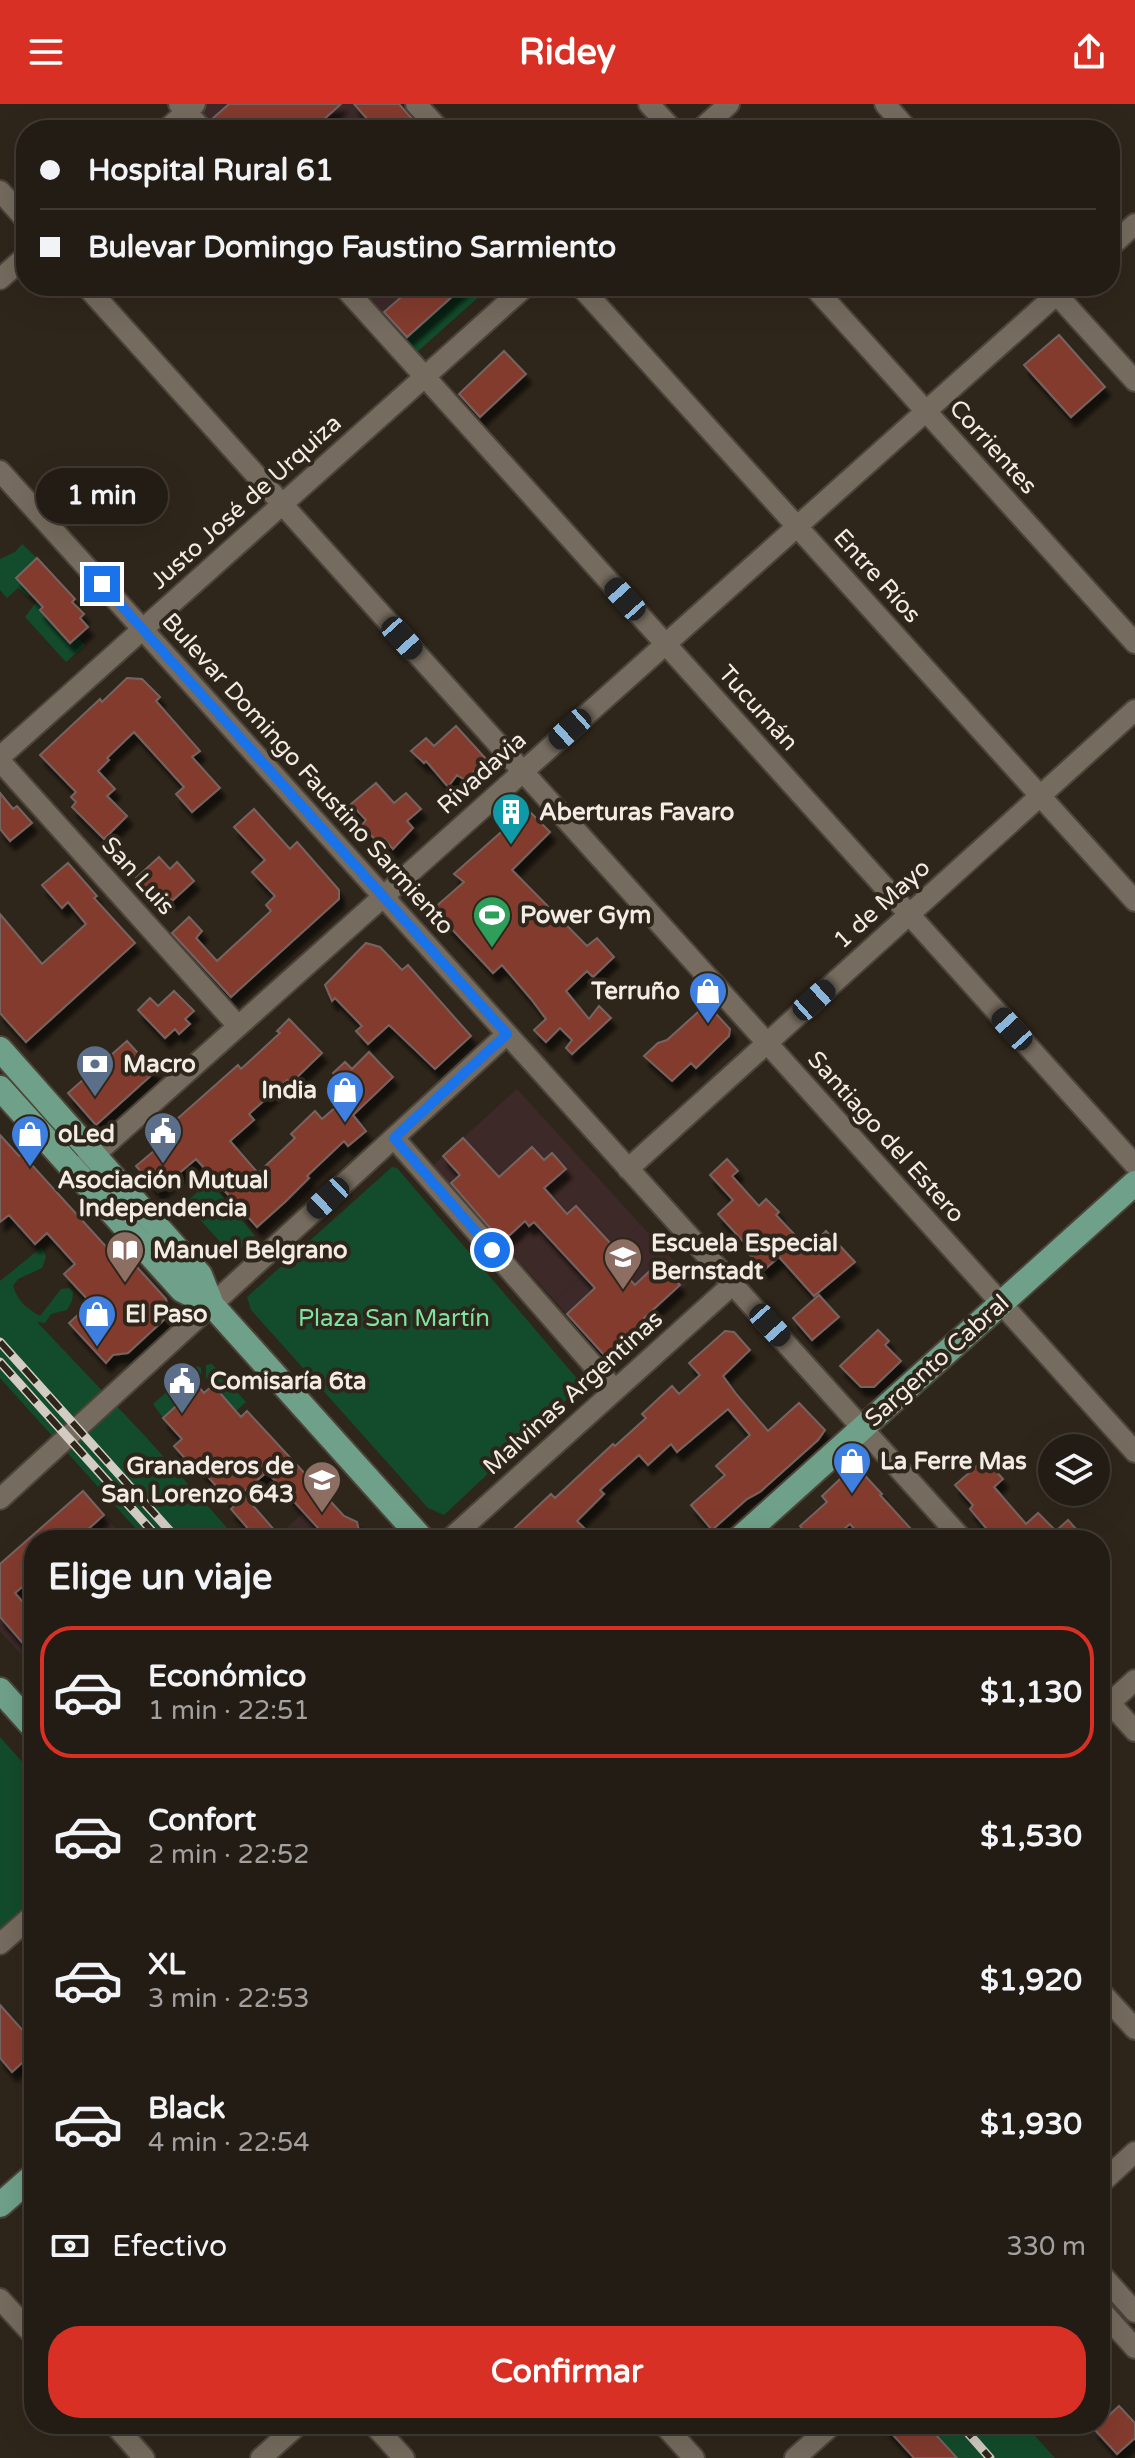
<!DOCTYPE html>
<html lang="es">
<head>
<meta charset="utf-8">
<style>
	body { margin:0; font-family:"Varela Round",sans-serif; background:#2b251d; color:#f1f3f6; height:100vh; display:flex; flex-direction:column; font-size:30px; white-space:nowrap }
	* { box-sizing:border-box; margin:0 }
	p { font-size:26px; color:#a3a1a0 }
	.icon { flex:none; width:44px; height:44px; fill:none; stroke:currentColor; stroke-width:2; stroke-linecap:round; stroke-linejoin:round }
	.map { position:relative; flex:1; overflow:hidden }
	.side { position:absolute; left:24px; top:1426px; width:1086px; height:904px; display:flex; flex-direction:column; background:#231c14; border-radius:32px; box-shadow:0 8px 32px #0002,0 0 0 2px #403a34 }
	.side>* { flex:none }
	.top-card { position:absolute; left:16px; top:16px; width:1104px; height:176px; border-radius:32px; box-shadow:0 8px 32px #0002,0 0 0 2px #403a34; display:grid; align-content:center; height:176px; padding:0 24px; background:#231c14 }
	.tools { position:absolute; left:1038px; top:1330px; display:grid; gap:16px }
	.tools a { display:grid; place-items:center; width:72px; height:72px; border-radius:50%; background:#231c14; box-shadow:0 8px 32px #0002,0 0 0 2px #403a34; font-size:40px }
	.end { position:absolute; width:36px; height:36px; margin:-18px; border:10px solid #1a73e8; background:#fff; box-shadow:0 0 0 4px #fff }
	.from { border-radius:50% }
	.bubble { position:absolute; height:56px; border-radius:28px; background:#231c14; box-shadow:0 8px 32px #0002,0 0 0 2px #403a34; font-size:26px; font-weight:700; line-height:56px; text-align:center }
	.car { position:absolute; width:24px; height:48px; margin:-24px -12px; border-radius:10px; box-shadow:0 0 6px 2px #0007; background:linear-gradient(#222 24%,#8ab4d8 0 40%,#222 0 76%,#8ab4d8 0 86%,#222 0) }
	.top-card b { display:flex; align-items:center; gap:28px; height:76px; font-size:30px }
	.top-card b+b { border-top:2px solid #403a34 }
	.top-card i { width:20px; height:20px; background:#f1f3f6 }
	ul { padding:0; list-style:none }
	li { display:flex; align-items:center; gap:24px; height:132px; margin:0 16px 12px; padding:0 8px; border:4px solid transparent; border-radius:32px }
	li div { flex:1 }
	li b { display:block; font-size:30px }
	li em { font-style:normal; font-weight:700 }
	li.active { border-color:#d93025 }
	li>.icon { width:72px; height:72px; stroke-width:1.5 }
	h2 { padding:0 24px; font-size:36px; line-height:96px }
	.pay { display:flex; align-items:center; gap:20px; height:88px; padding:0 24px; font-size:30px }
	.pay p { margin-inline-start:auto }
	.button { display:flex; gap:16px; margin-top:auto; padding:16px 24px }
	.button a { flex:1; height:92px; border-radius:32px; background:#d93025; color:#fff; font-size:32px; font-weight:700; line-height:92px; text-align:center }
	header { display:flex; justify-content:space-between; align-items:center; height:104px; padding:0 24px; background:#d93025; color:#fff; font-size:36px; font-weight:700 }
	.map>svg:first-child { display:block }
</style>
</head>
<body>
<header><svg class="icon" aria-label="menu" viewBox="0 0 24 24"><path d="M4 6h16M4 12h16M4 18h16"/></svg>Ridey<svg class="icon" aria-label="share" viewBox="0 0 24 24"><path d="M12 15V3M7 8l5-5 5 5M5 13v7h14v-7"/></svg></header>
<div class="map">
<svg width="1135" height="2354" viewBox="0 0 1135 2354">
	<defs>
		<filter id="shadow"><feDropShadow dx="5" dy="9" stdDeviation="2" flood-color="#0009"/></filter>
	</defs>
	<rect width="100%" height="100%" fill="#2f261b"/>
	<path fill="#3d2929" d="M207,0H399L422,26H217L199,6Z
		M357,182H491L417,248Z
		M640,1120L691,1176L606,1253L555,1197Z
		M83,1387L126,1436H34V1565L0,1527V1460Z
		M324,1390L345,1413L357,1418V1427L366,1436H273Z"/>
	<path fill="#3d2927" d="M517,985L640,1120L555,1197L432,1062Z"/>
	<path fill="#134c2c" d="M464,182H491L417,248L405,235Z
		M22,440L37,454L16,474L31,490L29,493L18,484L7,494L0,486V455L15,448Z
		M37,497L43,503L40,507L70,539L77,533L85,541L66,558L25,513Z
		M392,1063L397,1064L580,1278L578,1285L444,1411L428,1404L251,1206L247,1193Z
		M210,1077L255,1132L233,1152L185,1099Z
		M42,1143L46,1153L42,1164L18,1175L13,1182C18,1197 26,1204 40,1212L61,1185L69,1184L73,1188L72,1197L67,1206L51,1210L45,1219L37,1218L145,1332L238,1436H146L0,1274V1177Z
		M212,1260L246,1298L236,1307L206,1274V1261Z
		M197,1262L201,1264V1276L163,1314L153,1300Z
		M0,1633L34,1671V1802L0,1832Z
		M919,2320H1024L1055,2354H950Z"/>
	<path fill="#833a2d" stroke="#766460" stroke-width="2" filter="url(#shadow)" d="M229,0H341L312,26H217L211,16Z
		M354,0H399L422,26H377Z
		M414,182H464L407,233L384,208Z
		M1059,231L1105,283L1071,313L1024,261Z
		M504,247L526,270L480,313L459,290Z
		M37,454L75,495L72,498L84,510L80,514L88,523L70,539L40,506L43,503L16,474Z
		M127,574L142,575L160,593L156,597L200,647L192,653L220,684L192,708L176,690L184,683L134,628L107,654L109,656L98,667L115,685L107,692L127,712L104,735L72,703L76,698L71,693L76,688L40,651L100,595L102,598Z
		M456,622L486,655L465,676L457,671L448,683L426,657L424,659L411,647L426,634L434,642Z
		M376,679L394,699L406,689L421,705L407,717L413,724L393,745L384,735L378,739L362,721L366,716L351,700Z
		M0,689L13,705L17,702L32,719L10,737L0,725Z
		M254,705L290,745L297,738L339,786V795L231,893L172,829L189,813L202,827L196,834L217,857L271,807L266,801L275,792L252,768L265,756L234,723Z
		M527,705L550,728L512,766L587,842L597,834L614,853L593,873L587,867L566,887L589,915L599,902L611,914L572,950L566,944L572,936L560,924L546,938L534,926L546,915L531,895L502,861L493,869L433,805L464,778L454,770Z
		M159,753L170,765L177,758L194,777L172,797L164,789L156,796L136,774Z
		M68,759L97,792L94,794L135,839L26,938L0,909V810L42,860L86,820L68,798L62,804L42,781Z
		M366,839L380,843L402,866L408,861L471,932L435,965L389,921L368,940L356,927L362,922L335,894L332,897L325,881Z
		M174,887L194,907L185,915L190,920L179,930L175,925L165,934L138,906L150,894L158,902Z
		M707,900L730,925L729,932L696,964L691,959L672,977L644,952L658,939L667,936Z
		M289,915L322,949L290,980L287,976L249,1010L254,1016L230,1037L258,1069L295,1034L291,1030L315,1007L322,1015L352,989L333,969L345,958L352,965L369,948L393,973L353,1011L366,1027L348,1042L344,1037L307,1072L309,1074L285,1098L257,1123L196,1055L158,1087L136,1062L174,1030L168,1023L238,961L241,965L280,929L277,927Z
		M127,937L155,968L96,1021L68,989Z
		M0,1031L19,1052L22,1050L129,1168L136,1162L166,1195L168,1205L166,1214L128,1249L113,1251L106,1259L69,1219L91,1199L64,1170L75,1160L47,1129L35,1140L9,1111L0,1118Z
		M463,1034L499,1073L532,1043L544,1056L552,1049L566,1065L544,1084L567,1110L576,1102L623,1153L615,1160L635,1181L659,1158L680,1181L644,1214L646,1217L606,1253L567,1210L595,1184L534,1118L529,1122L525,1117L502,1138L451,1079L460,1071L443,1052Z
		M727,1055L738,1067L732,1072L759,1102L766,1095L779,1108L776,1111L808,1145L826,1127L855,1158L814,1192L779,1153L764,1166L749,1150L752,1147L718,1110L733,1096L710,1071Z
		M819,1191L839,1213L812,1236L793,1214Z
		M878,1226L889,1237L885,1241L901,1257L874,1283H861L840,1262Z
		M725,1227L734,1228L750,1246L723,1272L737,1291L768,1327L799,1299L825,1326L818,1336L760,1388L747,1395L712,1426L691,1401L725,1371L716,1362L750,1331L728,1305L677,1348L671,1340L648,1361L639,1351L600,1386L604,1390L577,1417L596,1436H502L551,1390L555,1394L613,1340L615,1342L646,1314L642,1310L672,1282L679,1290L700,1271L689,1259Z
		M213,1281L241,1313L247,1307L344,1412L357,1418L361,1436H329L267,1368L242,1389L283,1436H258L231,1405L234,1402L193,1356L189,1359L174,1342L182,1335L163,1314L198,1282L204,1289Z
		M985,1355L1003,1375L994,1383L1026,1420L1038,1409L1056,1427L1068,1416L1086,1436H996L970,1405L973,1401L955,1381Z
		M855,1361L882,1390L880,1391L921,1436H864L850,1420L831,1436H812L800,1422L827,1398L822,1392Z
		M83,1387L104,1411L76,1436H34V1473L15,1489L34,1511V1552L0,1513V1460Z
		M0,1901L34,1939V1948L12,1968L0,1954Z
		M1119,2302L1135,2319V2334L1117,2350L1094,2325Z
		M883,2320H926L957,2354H914Z"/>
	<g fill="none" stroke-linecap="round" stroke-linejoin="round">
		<defs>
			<path id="minor" d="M179,0L203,26
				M416,0L440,26
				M649,0L673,26
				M885,0L908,26
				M166,26L195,0
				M700,26L729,0
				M0,87L26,116
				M1110,143L1135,120
				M0,175L26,152
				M86,182L1135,1348
				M343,182L1135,1061
				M580,182L1135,797
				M813,182L1135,539
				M1049,182L1135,277
				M0,367L963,1436
				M0,653L526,182
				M0,657L238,922
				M394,1034L615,1286
				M82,1062L1066,182
				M628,1065L1135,606
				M0,1395L507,930
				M449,1436L733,1180
				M1100,1588L1135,1627
				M1100,1608L1135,1576
				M0,1840L34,1810
				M1100,1887L1135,1925
				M1100,2080L1135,2048
				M1100,2169L1135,2208
				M0,2195L34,2232
				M1100,2205L1135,2244
				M114,2320L144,2354
				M373,2320L404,2354
				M663,2320L694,2354
				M261,2354L299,2320
				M795,2354L833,2320"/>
			<path id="major" d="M0,945L200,1171L212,1201L423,1436
				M0,984L182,1186L212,1201
				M738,1436L1135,1079
				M0,1586L34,1624
				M0,2101L34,2071"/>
		</defs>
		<use href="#minor" stroke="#4c443b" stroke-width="24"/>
		<use href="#major" stroke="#4c443b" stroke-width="28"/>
		<use href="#minor" stroke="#756b5e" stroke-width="20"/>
		<use href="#major" stroke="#6fa18a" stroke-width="24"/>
		<defs>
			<path id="rail" d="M0,1238L178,1436
				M0,1258L160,1436
				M960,2320L990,2354"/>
		</defs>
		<use href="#rail" stroke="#d2ccc4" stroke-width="9"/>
		<use href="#rail" stroke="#2f261b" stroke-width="6" stroke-dasharray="18" stroke-linecap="butt"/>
	</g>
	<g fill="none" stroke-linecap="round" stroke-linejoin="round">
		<path stroke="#1a73e8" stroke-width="10" d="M102,480L507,930L394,1034L492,1146"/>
	</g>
	<defs>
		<symbol id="building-pin" viewBox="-11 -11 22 30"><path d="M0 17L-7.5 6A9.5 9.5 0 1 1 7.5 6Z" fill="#0f9aa8" stroke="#2f261b"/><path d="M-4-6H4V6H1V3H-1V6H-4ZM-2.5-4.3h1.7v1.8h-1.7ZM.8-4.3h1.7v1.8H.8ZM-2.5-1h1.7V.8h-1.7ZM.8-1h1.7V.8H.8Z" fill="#fff"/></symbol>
		<symbol id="stadium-pin" viewBox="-11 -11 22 30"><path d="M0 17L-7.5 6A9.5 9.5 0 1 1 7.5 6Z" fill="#2e9e5b" stroke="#2f261b"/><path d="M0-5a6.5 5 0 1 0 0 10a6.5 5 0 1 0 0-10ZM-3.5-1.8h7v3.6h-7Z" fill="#fff"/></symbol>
		<symbol id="shop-pin" viewBox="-11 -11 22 30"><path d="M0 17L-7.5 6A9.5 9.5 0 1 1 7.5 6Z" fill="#3f7fe0" stroke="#2f261b"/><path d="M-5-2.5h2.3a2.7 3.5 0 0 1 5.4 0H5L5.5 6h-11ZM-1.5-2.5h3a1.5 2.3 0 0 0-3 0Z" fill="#fff"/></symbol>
		<symbol id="bank-pin" viewBox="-11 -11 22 30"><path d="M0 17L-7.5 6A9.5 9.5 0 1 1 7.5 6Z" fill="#5c6f8a" stroke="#2f261b"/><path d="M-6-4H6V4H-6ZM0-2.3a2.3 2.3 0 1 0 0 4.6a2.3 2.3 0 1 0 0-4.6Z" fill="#fff"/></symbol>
		<symbol id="civic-pin" viewBox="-11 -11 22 30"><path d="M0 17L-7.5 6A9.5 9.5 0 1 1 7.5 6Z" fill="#5c6f8a" stroke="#2f261b"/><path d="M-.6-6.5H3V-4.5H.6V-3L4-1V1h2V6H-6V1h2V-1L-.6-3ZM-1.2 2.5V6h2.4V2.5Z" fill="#fff"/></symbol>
		<symbol id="library-pin" viewBox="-11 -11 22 30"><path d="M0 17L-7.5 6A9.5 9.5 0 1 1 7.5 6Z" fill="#8d6e63" stroke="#2f261b"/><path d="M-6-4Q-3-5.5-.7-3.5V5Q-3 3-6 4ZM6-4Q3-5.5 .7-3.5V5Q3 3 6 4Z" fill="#fff"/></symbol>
		<symbol id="school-pin" viewBox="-11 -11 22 30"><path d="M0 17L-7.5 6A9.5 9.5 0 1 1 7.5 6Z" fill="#8d6e63" stroke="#2f261b"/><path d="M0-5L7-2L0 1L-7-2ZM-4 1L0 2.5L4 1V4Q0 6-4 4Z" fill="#fff"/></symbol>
	</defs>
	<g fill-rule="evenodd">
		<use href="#building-pin" x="489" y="686" width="44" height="60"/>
		<use href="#stadium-pin" x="470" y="789" width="44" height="60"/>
		<use href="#shop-pin" x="686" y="865" width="44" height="60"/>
		<use href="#bank-pin" x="73" y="938" width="44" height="60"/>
		<use href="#shop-pin" x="323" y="964" width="44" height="60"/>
		<use href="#civic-pin" x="141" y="1005" width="44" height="60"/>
		<use href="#shop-pin" x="8" y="1008" width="44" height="60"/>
		<use href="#library-pin" x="103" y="1124" width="44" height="60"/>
		<use href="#school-pin" x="601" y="1131" width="44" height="60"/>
		<use href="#shop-pin" x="75" y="1188" width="44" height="60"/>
		<use href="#civic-pin" x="160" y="1255" width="44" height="60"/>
		<use href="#shop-pin" x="830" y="1335" width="44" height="60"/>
		<use href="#school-pin" x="300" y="1354" width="44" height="60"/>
	</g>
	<g text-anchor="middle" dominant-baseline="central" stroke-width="8" stroke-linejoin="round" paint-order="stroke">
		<g font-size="24" fill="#f2ece5" stroke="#2f261b">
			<text transform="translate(993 343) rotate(48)">Corrientes</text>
			<text transform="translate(246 398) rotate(-42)">Justo José de Urquiza</text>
			<text transform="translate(877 472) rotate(48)">Entre Ríos</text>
			<text transform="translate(758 604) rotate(48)">Tucumán</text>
			<text transform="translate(482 669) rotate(-42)">Rivadavia</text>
			<text transform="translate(308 670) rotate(48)">Bulevar Domingo Faustino Sarmiento</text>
			<text transform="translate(138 772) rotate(48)">San Luis</text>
			<text transform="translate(882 800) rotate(-42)">1 de Mayo</text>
			<text transform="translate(886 1033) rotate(48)">Santiago del Estero</text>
			<text transform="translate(937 1257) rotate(-42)">Sargento Cabral</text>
			<text transform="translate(573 1289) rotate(-42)">Malvinas Argentinas</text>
		</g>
		<g font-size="24" font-weight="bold" fill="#f2ece5" stroke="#2f261b" text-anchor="start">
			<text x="539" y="708">Aberturas Favaro</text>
			<text x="520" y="811">Power Gym</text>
			<text x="680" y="887" text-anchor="end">Terruño</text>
			<text x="123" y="960">Macro</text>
			<text x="317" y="986" text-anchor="end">India</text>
			<text x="58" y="1030">oLed</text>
			<text x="163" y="1076" text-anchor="middle">Asociación Mutual<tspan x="163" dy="28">Independencia</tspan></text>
			<text x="651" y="1139">Escuela Especial<tspan x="651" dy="28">Bernstadt</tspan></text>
			<text x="153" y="1146">Manuel Belgrano</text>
			<text x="125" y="1210">El Paso</text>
			<text x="210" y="1277">Comisaría 6ta</text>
			<text x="880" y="1357">La Ferre Mas</text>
			<text x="294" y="1362" text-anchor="end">Granaderos de<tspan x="294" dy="28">San Lorenzo 643</tspan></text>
		</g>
		<g font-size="24" fill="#7de3a1" stroke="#2f261b">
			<text x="394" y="1214">Plaza San Martín</text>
		</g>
	</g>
</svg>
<div class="tools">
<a><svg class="icon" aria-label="layers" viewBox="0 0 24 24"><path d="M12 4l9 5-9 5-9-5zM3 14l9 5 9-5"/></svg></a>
</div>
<i class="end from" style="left:492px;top:1146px"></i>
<i class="end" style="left:102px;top:480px"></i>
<div class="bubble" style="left:36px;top:364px;width:132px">1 min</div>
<i class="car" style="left:625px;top:495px;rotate:318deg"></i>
<i class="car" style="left:402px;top:534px;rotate:138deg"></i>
<i class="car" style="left:570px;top:625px;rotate:228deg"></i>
<i class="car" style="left:814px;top:896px;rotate:48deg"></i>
<i class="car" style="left:1012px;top:925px;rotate:318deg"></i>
<i class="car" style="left:328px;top:1094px;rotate:227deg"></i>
<i class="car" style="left:770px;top:1221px;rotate:138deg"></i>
<div class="top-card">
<b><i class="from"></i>Hospital Rural 61</b>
<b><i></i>Bulevar Domingo Faustino Sarmiento</b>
</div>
<section class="side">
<h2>Elige un viaje</h2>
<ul>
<li class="active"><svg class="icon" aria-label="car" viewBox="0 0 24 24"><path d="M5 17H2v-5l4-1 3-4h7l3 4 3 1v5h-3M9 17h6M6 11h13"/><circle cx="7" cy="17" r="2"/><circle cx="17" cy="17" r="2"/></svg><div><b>Económico</b><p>1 min · 22:51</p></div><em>$1,130</em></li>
<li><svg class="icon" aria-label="car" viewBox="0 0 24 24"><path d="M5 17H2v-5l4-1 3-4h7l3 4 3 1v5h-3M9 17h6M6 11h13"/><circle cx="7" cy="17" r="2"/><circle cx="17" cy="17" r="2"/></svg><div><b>Confort</b><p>2 min · 22:52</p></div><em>$1,530</em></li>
<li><svg class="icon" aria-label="car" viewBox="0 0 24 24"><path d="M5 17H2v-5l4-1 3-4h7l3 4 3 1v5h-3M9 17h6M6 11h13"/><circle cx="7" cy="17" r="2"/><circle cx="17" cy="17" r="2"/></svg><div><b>XL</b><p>3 min · 22:53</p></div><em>$1,920</em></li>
<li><svg class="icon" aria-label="car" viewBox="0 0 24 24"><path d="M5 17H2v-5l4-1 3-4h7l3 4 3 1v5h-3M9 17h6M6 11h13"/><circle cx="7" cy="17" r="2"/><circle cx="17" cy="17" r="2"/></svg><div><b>Black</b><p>4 min · 22:54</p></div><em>$1,930</em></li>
</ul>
<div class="pay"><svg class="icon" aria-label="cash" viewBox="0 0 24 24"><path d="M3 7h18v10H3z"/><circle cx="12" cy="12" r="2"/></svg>Efectivo<p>330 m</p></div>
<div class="button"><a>Confirmar</a></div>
</section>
</div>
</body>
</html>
